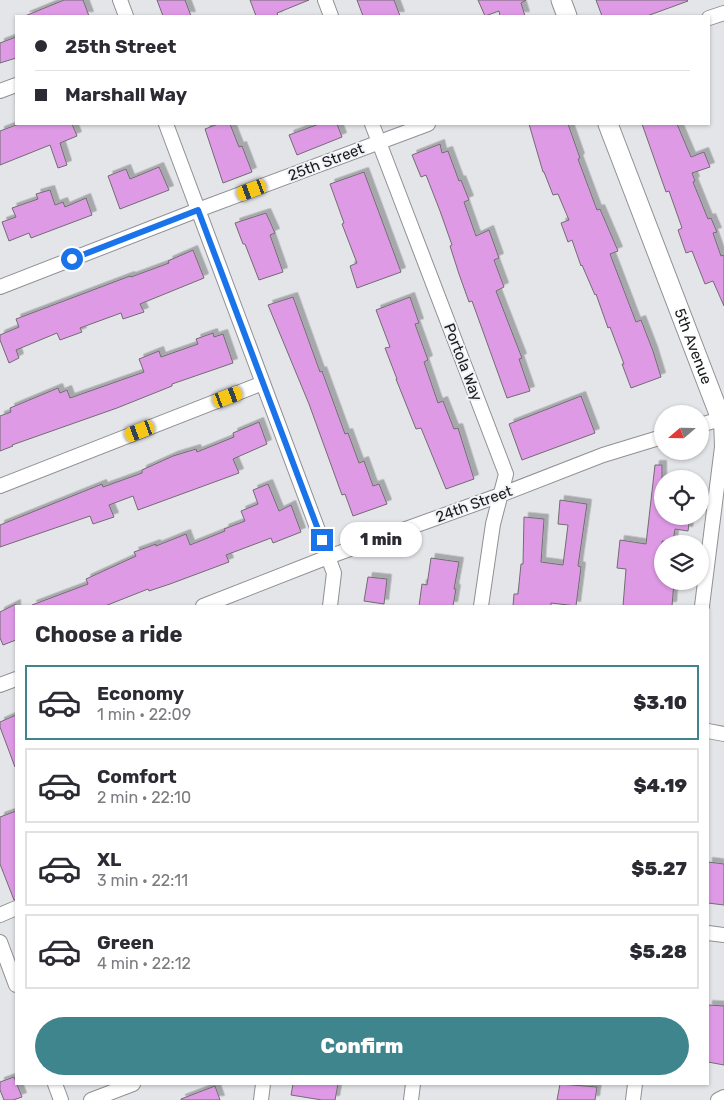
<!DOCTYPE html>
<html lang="en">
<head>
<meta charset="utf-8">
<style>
	body { margin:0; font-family:Rubik,sans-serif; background:#f7f7f7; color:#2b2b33; height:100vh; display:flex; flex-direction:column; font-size:19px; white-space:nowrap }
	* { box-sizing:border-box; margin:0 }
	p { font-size:16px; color:#7c7c81 }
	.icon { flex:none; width:28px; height:28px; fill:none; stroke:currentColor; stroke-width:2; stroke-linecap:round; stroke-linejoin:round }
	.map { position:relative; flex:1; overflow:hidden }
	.panel { position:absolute; left:15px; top:605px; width:694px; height:480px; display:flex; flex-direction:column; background:#fff; border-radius:0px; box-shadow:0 1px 4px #0004 }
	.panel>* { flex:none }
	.guide { position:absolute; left:15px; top:15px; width:695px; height:110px; border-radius:0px; box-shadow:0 1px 4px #0004; display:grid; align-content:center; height:110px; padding:0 20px; background:#fff }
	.needle { width:32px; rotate:250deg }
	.tools { position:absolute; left:654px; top:405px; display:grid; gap:10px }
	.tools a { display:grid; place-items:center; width:55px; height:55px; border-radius:50%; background:#fff; box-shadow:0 1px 4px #0004; font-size:25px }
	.end { position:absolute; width:22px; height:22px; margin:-11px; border:6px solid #1a73e8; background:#fff; box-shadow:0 0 0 2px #fff }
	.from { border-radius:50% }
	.bubble { position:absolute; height:35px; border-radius:18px; background:#fff; box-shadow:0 1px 4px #0004; font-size:16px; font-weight:800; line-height:35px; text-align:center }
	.car { position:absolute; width:15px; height:30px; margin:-15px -8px; border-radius:6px; box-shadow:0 0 4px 1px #0007; background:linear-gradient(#f5c518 24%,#345 0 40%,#f5c518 0 76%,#345 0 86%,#f5c518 0) }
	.guide b { display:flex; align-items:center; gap:18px; height:48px; font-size:19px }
	.guide b+b { border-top:1px solid #e1e1e2 }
	.guide i { width:12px; height:12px; background:#2b2b33 }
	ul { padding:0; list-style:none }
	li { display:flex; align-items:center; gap:15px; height:75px; margin:0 10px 8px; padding:0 10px; border:2px solid #e1e1e2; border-radius:0px }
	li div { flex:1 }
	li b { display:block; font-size:19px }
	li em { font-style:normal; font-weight:800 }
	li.current { border-color:#3e858d }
	li>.icon { width:45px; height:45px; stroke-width:1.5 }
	h2 { padding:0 20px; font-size:22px; line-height:60px }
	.cta { display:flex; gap:10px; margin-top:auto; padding:10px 20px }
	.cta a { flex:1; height:58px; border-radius:30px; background:#3e858d; color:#fff; font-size:20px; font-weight:800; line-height:58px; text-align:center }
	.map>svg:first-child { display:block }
</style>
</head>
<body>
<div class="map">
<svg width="724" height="1100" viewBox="0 0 724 1100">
	<defs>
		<filter id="shadow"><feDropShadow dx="4.5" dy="-4.5" stdDeviation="0" flood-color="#0004"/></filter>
	</defs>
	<rect width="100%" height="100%" fill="#e4e5e9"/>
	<path fill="#df9ae6" stroke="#706d70" filter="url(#shadow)" d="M64,0H83L89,16H25Z
		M157,0H185L191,16H163Z
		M250,0H309L277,13L278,16H256Z
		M357,0H394L400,16H363Z
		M478,0H526L521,3L525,16H500L499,11L485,16Z
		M596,0H687L688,1L647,16H602Z
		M16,37V58L0,63V43Z
		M19,124H72L77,136L60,143L67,165L58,168L50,145L0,165V131Z
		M218,124H230L239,147L242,146L252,172L223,183L205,129Z
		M319,124H337L342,137L297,155L289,135Z
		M529,124H568L580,158L578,159L597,210L600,209L618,251L610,254L636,322L641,320L653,351L661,377L631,388L622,364H624L610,327L608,328L596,294L595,295L582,265L581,266L572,240L568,242L561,223L569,220L558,194L553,195L544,172H543Z
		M642,124H677L691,157L704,152L710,167L692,173L695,181L693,182L708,219L711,218L717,232L713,233L721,256L724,255V306L713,281L705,284L692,251L686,253L678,230L682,228L669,191L666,192Z
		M440,144L442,153L448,151L459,181L461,180L469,200L464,202L476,236L489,230L499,258L494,260L504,287L496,291L522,358L519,359L530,391L507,398L472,301L469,302L459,274L450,246L452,245L440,211L426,175L421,177L412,155Z
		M159,167L169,190L120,209L108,176L126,169L130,179Z
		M364,172L401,272L357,288L350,266L357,263L342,224L344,223L330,184Z
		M50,190L55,205L63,202L65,207L86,198L92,215L31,238L29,233L9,241L2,222L16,217L12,208L38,199L36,194Z
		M266,213L275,233L270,235L283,272L259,280L245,244H243L235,223Z
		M193,250L204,278L140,304L144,312L123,319L121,313L80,328L82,332L60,340L57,333L16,350L19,358L9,363L0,340V335L19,327L16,319L130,276L131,277L169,263L168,261Z
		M293,297L320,372L322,371L345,434L348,433L359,463L364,461L373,486L379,484L387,504L353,516L345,494L342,495L309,404L268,305Z
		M410,297L419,323L415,324L428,360L424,362L438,403L443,401L454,429L458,428L474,479L446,489L421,428L416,429L396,379H397L385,348L390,347L376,310Z
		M213,333L214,337L223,334L233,363L172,384V386L117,408L12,445L13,446L0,451V416L11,412L10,408L58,388L60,393L67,390L70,398L144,372L139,359L159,351L161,357L198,344L196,339Z
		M581,396L595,433L522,460L509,424Z
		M259,422L267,444L233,459L239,473L138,510L133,496L109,505L114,517L93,524L90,516L0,547V525L102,484L103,487L142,473V470L173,456L196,449L197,452L234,437L233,433Z
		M655,465H662V516H690L688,531L675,529L673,542L662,541V581L674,582L672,606H623L626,569L617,568L620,540L646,544Z
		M268,484L279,511L291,505L301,532L273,543L271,538L226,555L229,562L170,584L149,591L148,589L105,606H32V605L88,584L86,579L136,556L134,552L156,544V546L186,534L190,545L225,531L224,529L245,521L241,511L258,504L253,490Z
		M560,500L587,504L578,566L581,567L576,606L551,603V606H513L514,594H518L521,564H523L524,517L544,519L541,562L563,565L568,525L558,524Z
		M431,558L459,562L454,589H456L453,606H419L422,584L427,585Z
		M368,577L387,579L384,604L364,601Z
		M16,604V640L3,645L0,638V612Z
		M16,715V767H15L0,727V722Z
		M16,811V899L14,900L0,864V817Z
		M708,862L724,864V905L708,903Z
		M708,1005L724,1006V1065L708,1062Z
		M14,1077L22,1097L13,1100H4L0,1090V1082Z
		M293,1084H338L335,1100H322L291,1095Z
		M560,1084L597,1087L595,1100H557Z
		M215,1086L220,1100H181V1099Z"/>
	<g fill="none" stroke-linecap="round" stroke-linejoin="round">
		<defs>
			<path id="street" d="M120,0L126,16
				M325,0L331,16
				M709,18L724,13
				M0,91L16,85
				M166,124L334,573L330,606
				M372,124L506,474L493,524L481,606
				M0,287L198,210L428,124
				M700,425L721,419L722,447L702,606
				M0,486L263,383
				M203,606L328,557L500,495L603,455L662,437
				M0,685L16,679
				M708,731L724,734
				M0,915L16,908
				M708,933L724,935
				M0,942L16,985
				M55,1084L61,1100
				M91,1100L133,1084
				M261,1100L263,1084
				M411,1100L413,1084
				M633,1100L635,1084
				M718,1100L724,1097"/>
			<g id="secondary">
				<path d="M561,0L567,16"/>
				<path id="s1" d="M608,124L721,419H724"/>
			</g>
		</defs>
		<use href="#street" stroke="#909194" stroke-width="16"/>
		<use href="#secondary" stroke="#909194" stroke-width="21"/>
		<use href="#street" stroke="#fff" stroke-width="14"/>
		<use href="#secondary" stroke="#fff" stroke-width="19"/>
	</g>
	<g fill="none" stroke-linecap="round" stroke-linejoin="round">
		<path stroke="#1a73e8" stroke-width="6" d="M72,259L198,210L322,540"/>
	</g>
	<g text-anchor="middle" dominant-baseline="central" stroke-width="4" stroke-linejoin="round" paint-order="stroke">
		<g font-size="15" fill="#1c1d1e" stroke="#f1f3f6">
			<text transform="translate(326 162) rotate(-21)">25th Street</text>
			<text stroke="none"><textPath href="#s1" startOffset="238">5th Avenue</textPath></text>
			<text transform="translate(463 362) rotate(69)">Portola Way</text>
			<text transform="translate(474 504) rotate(-20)">24th Street</text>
		</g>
	</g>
</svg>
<div class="tools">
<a><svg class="needle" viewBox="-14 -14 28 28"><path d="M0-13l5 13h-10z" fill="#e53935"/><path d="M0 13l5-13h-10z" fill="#7c7c81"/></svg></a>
<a><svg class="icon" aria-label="locate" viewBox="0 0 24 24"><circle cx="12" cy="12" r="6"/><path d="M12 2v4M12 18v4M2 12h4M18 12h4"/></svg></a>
<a><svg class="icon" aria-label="layers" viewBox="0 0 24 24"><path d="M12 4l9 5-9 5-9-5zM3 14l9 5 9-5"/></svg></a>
</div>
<i class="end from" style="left:72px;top:259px"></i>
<i class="end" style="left:322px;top:540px"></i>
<div class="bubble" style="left:340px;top:522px;width:82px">1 min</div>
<i class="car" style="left:252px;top:190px;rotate:249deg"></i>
<i class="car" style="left:228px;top:397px;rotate:69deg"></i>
<i class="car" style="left:140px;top:431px;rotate:249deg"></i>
<div class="guide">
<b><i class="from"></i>25th Street</b>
<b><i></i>Marshall Way</b>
</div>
<section class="panel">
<h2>Choose a ride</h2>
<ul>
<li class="current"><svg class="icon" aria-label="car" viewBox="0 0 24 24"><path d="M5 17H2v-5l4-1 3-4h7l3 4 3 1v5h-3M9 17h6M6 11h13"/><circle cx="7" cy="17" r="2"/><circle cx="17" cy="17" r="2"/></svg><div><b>Economy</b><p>1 min · 22:09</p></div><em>$3.10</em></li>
<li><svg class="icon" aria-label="car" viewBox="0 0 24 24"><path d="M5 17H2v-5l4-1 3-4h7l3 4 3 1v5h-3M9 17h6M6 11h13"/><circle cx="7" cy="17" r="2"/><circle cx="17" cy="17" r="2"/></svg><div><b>Comfort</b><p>2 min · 22:10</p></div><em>$4.19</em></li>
<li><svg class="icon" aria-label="car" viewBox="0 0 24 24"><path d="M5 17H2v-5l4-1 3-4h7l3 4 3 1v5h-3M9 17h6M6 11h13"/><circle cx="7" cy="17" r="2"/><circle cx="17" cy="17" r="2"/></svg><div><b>XL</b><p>3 min · 22:11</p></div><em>$5.27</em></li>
<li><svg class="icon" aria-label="car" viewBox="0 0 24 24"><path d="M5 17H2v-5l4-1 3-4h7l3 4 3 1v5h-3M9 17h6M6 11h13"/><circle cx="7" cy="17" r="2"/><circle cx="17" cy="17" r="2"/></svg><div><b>Green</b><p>4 min · 22:12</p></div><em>$5.28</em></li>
</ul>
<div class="cta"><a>Confirm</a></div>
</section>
</div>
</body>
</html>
